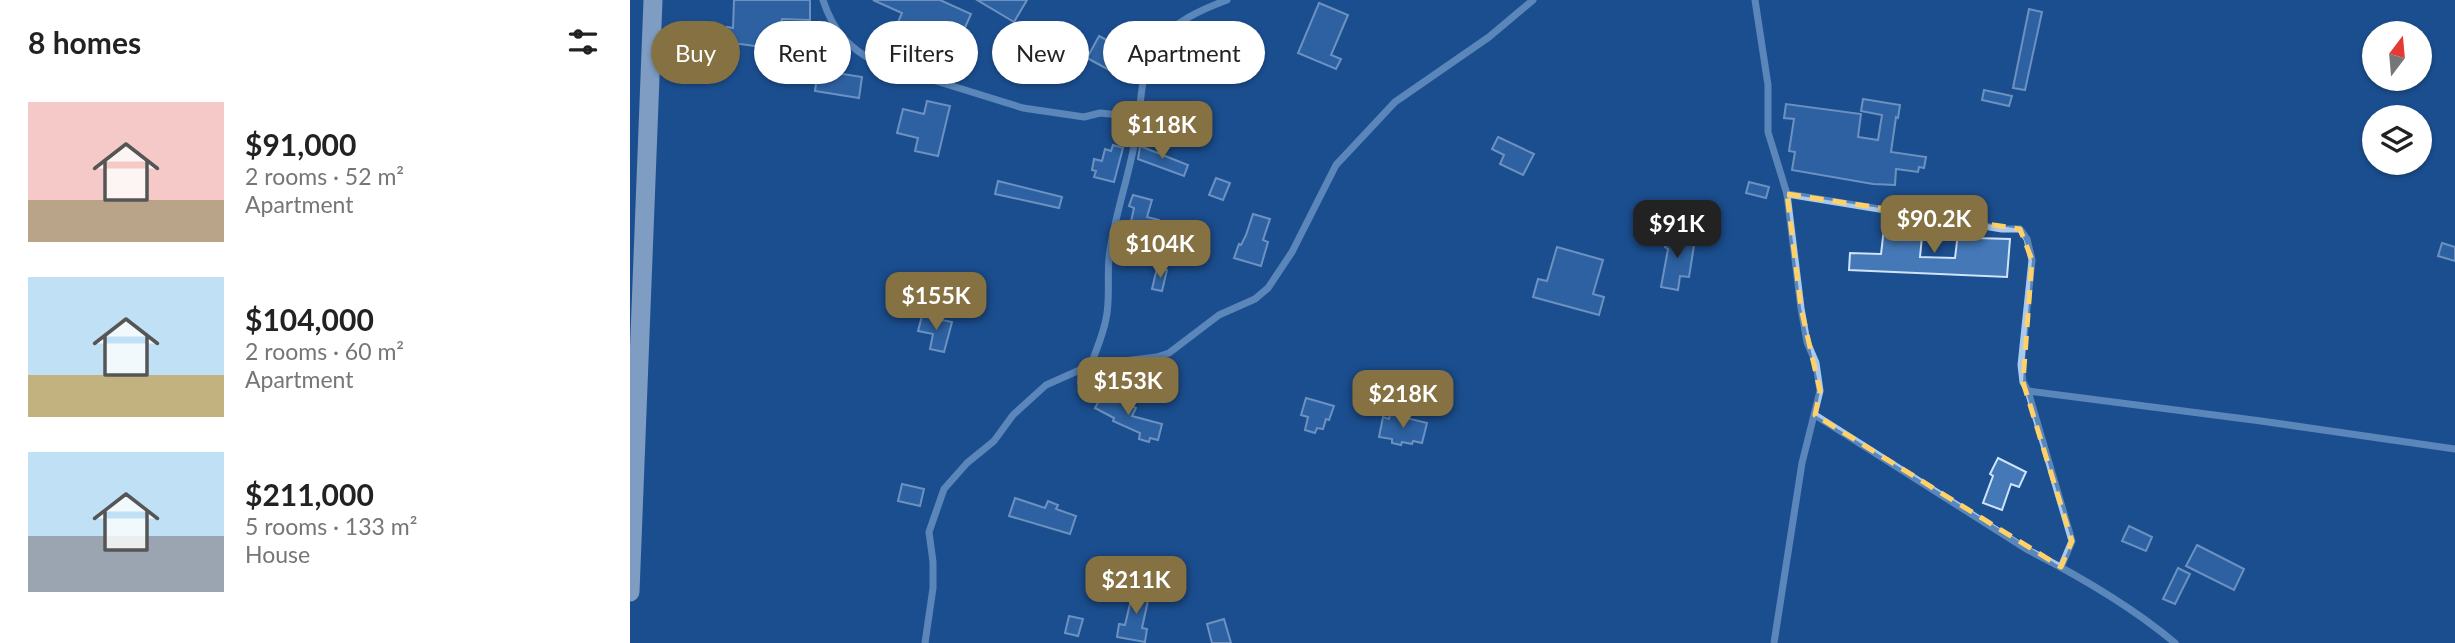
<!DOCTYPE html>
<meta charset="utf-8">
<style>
body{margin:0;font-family:Lato,sans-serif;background:#f6f6f6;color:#222;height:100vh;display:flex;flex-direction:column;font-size:26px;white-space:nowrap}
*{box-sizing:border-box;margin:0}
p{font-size:23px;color:#767676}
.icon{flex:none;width:38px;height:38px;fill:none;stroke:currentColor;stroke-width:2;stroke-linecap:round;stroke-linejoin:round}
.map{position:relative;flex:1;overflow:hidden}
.side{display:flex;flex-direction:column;background:#fff;width:630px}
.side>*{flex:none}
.guide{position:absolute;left:21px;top:21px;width:665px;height:63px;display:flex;gap:14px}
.needle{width:46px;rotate:16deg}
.controls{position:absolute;left:1732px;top:21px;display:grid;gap:14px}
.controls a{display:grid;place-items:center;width:70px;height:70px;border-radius:50%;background:#fff;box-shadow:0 2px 5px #0004;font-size:35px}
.price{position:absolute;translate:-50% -60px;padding:0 16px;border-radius:14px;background:#857141;color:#fff;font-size:23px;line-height:46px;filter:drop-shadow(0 2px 4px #0008)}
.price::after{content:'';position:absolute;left:50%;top:42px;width:21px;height:16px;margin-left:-10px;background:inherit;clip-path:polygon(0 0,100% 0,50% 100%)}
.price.current{background:#222;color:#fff}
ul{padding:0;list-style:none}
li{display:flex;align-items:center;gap:21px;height:175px;padding:0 28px}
li span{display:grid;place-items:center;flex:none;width:196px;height:140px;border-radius:0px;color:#555}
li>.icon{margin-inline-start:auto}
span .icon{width:84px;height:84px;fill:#fffc;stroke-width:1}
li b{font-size:30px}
h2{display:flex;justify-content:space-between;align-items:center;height:84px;padding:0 28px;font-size:30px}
.pill{padding:0 24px;border-radius:32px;background:#fff;box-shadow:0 2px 5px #0004;font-size:24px;line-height:63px}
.pill.current{background:#857141;color:#fff}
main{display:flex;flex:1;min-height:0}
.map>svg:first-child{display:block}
.building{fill:#4478b7;stroke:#cfe3fa;stroke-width:2}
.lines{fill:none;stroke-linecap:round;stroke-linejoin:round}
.minor{stroke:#a9c9ee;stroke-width:7}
.trunk{stroke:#f8faff;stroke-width:19}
.marked{fill:none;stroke:#ffd166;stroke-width:5;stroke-dasharray:14 9;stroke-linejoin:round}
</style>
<main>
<section class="side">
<h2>8 homes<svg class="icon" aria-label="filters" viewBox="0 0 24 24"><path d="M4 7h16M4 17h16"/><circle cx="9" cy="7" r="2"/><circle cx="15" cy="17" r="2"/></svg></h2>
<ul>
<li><span style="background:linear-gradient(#f6c9c9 70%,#b9a48a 0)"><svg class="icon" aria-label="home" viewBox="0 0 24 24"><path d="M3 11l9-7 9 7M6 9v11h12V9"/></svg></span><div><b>$91,000</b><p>2 rooms · 52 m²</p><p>Apartment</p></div></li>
<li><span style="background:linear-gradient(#bfe0f5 70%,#c2b280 0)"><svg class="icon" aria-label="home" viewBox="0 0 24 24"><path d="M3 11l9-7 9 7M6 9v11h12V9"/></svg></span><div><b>$104,000</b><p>2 rooms · 60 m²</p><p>Apartment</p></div></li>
<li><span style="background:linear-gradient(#bfe0f5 60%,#9aa5b1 0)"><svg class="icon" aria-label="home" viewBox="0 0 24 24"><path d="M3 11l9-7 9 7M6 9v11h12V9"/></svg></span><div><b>$211,000</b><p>5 rooms · 133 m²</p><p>House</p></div></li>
</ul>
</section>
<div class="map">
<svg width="1825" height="643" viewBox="0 0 1825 643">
<rect width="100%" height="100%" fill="#1b4f8f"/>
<g class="building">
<path d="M104,0H180V20L152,19L148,49L95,42L97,27L103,28Z"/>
<path d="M243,0H310L341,14L329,41L307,31L293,61L258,45L272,13Z"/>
<path d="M347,0H397L384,22Z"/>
<path d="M689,3L718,15L701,55L711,59L706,69L668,53Z"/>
<path d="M1399,9L1412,12L1395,90L1383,88Z"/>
<path d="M469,36L504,54L492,77L457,58Z"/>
<path d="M188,70L232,77L229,98L185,91Z"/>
<path d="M1354,90L1382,96L1379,106L1352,100Z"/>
<path d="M1233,99L1270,105L1268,118L1266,117L1261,152L1296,157L1294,168L1289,167L1288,172L1266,169L1265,185L1243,184L1162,170L1165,152L1159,151L1164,119L1154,118L1156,104L1231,114L1228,137L1248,140L1252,115L1231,111Z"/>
<path d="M297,101L320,106L308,156L285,151L288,138L267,133L273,109L294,114Z"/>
<path d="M539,104L554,112L545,128L530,121Z"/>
<path d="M868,137L904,154L893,175L870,164L874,155L862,149Z"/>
<path d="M483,145L493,148L484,182L464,177L466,171L462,170L464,159L472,161L475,149L481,151Z"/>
<path d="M510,146L558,165L554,176L508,159Z"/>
<path d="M586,178L600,183L593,200L579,195Z"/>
<path d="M368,181L432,197L429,208L365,194Z"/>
<path d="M1119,182L1139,187L1136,198L1116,193Z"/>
<path d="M503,195L522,200L517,217L529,220L525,237L515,234L516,230L500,226L504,208L499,206Z"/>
<path d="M623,214L640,219L633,240L638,242L631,266L604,258L609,244L611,245L616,235Z"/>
<path d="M1255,220L1293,226L1290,257L1325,258L1328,233L1347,235L1346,238L1380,239L1377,277L1219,270L1220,253L1251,254Z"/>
<path d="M1037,234L1065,239L1059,277L1050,276L1048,290L1031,287L1038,249L1035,247Z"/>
<path d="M1812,243L1825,247V261L1808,256Z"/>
<path d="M927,247L973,260L963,294L974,297L969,315L903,297L908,279L917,281Z"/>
<path d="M527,268L537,270L532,291L522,289Z"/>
<path d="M292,316L322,322L314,352L300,349L303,334L288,331Z"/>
<path d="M496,368L497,381L484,382L483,369Z"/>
<path d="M456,374L482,378L481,382L448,383L449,377Z"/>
<path d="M474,391L506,408L502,416L532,424L528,440L520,438L519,442L509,439L510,433L483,421L484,418L465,408Z"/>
<path d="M676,398L704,406L699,420L696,419L693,429L687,428L685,433L675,430L678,417L671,415Z"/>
<path d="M760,414L797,423L792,443L783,441L782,444L772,442L771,445L762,443V439L749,437L753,417L759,419Z"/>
<path d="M1368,458L1396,472L1389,487L1381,484L1372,510L1353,503L1363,476L1360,474Z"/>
<path d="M272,484L294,489L290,506L268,501Z"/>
<path d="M385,498L415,508L418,501L428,505L426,509L446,516L440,534L379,516Z"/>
<path d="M1499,526L1522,537L1516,551L1492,541Z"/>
<path d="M1567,545L1614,569L1604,590L1556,566Z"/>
<path d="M1548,568L1560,574L1545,604L1533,599Z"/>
<path d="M511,585L521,587L512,628L517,629L515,642L487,637L489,624L495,625L504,587L510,588Z"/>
<path d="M439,616L453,619L448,636L435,633Z"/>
<path d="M594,619L601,643H582L577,624Z"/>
</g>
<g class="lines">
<g class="minor">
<path d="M193,0C203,31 219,49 248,63L393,108L454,117L470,113L509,117"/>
<path d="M1125,0L1138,85V132L1157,194L1171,308L1177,342L1186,363L1190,391L1172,463L1144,643"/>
<path d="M1157,194L1372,229H1390L1397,239L1402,260L1391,365L1393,382L1398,391L1442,541L1431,567"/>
<path d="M461,365C466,350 473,335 476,319C481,297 476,273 480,250C486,211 500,173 506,135C512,105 509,72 526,46C540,23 573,9 597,0"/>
<path d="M1398,391L1631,421L1825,449"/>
<path d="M1185,415L1398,550C1449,576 1501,606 1545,643"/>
<path d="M295,643L303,588V562L299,532L314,489L337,463L364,441L383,415L416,385L461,365L527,357L539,353L589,315L625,299L638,288L662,252L706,165L765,102L859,37L903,0"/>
</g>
<path class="trunk" d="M0,592L23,0"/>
</g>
<path d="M0 0H1825V643H0ZM1157,194L1390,229L1402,260L1393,382L1442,541L1431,567L1185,415L1190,391L1171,308Z" fill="#1b4f8f" fill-opacity=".55" fill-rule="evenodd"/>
<path class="marked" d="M1157,194L1390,229L1402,260L1393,382L1442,541L1431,567L1185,415L1190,391L1171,308Z"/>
</svg>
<div class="controls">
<a><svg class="needle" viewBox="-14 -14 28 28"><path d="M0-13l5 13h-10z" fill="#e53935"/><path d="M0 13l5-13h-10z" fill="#767676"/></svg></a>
<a><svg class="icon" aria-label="layers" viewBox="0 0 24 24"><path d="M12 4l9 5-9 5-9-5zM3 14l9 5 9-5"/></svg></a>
</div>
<b class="price" style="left:532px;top:161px">$118K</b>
<b class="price" style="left:1304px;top:255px">$90.2K</b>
<b class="price current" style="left:1047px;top:260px">$91K</b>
<b class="price" style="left:530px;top:280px">$104K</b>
<b class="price" style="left:306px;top:332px">$155K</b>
<b class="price" style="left:498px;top:417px">$153K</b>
<b class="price" style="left:773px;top:430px">$218K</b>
<b class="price" style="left:506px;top:616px">$211K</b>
<div class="guide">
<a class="pill current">Buy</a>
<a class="pill">Rent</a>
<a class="pill">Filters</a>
<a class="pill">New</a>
<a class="pill">Apartment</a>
</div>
</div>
</main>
